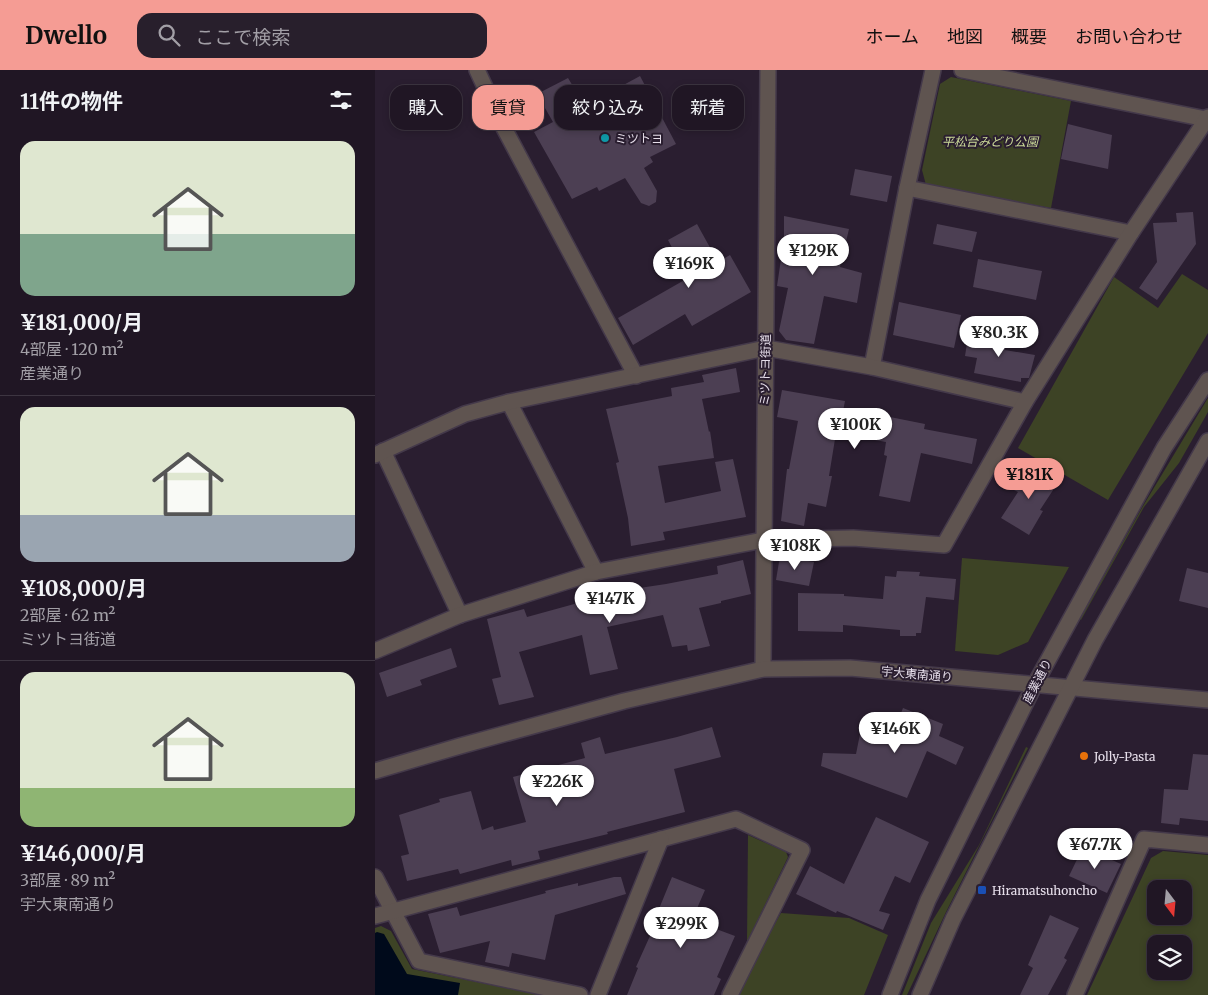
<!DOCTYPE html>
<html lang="ja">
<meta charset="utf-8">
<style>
body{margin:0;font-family:Merriweather,"Noto Sans JP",serif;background:#281f2c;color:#f1f3f6;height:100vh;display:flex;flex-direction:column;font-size:19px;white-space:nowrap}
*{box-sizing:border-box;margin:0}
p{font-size:16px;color:#a29fa6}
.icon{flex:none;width:28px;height:28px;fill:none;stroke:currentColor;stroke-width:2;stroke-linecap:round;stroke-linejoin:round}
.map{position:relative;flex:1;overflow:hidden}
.drawer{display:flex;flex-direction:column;background:#201624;width:375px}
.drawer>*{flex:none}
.hud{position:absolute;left:15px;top:15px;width:475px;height:45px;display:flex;gap:10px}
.needle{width:32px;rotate:164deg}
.buttons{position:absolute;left:772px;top:810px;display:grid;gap:10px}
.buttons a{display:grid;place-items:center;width:45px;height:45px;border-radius:10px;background:#201624;box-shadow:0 2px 8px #0003,0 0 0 1px #3d3541;font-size:25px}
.price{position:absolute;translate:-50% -42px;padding:0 11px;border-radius:18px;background:#fff;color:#222;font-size:16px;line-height:32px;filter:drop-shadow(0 1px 2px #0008)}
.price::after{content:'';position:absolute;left:50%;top:30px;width:15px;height:11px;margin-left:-8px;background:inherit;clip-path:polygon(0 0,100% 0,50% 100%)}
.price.selected{background:#f59c94;color:#111}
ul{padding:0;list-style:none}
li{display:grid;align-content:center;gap:10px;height:265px;padding:0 20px}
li+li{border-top:1px solid #3d3541}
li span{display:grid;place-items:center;height:155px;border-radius:15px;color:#555}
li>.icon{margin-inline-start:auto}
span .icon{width:90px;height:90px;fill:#fffc;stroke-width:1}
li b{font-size:21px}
h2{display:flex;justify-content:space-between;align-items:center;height:60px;padding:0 20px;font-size:21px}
.chip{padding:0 18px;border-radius:15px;background:#201624;box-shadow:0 2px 8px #0003,0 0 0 1px #3d3541;font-size:18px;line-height:45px}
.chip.selected{background:#f59c94;color:#111}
header{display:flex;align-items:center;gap:30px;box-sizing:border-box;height:70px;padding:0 25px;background:#f59c94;color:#111}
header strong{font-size:24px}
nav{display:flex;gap:28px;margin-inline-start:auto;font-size:18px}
.search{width:350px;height:45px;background:#281f2c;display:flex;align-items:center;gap:12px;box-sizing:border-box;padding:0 18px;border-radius:15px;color:#a29fa6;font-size:19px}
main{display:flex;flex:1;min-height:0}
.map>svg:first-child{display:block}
.green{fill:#3d4325;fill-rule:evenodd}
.water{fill:#000a1b}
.building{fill:#4c3f53}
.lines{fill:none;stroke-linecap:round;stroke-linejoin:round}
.minor-casing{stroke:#44394a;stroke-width:18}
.minor{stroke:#5f5450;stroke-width:15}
.culture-dot{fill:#0f9aa8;stroke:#2a1e30;stroke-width:2}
.food-dot{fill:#e8710a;stroke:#2a1e30;stroke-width:2}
.transit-dot{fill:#1a4fb4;stroke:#2a1e30;stroke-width:2}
.labels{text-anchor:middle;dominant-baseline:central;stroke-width:4;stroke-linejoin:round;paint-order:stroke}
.poi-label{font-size:12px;fill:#e6deea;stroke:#2a1e30;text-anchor:start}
.park-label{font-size:12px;font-style:italic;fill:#cbda98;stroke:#2a1e30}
.street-label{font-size:12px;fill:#e6deea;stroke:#2a1e30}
</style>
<header>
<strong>Dwello</strong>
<div class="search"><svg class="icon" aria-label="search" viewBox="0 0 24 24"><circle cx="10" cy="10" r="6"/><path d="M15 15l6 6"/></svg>ここで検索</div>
<nav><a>ホーム</a><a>地図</a><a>概要</a><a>お問い合わせ</a></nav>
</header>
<main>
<section class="drawer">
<h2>11件の物件<svg class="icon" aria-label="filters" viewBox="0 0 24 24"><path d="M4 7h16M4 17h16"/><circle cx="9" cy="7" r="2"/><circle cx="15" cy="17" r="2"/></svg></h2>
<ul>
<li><span style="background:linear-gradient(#dfe7d0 60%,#7fa58c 0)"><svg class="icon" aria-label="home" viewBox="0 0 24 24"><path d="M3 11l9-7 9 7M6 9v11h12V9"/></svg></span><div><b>¥181,000/月</b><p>4部屋 · 120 m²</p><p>産業通り</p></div></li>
<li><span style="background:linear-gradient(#dfe7d0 70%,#9aa5b1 0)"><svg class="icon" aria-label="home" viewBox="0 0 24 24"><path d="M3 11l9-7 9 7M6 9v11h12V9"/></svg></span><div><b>¥108,000/月</b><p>2部屋 · 62 m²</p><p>ミツトヨ街道</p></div></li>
<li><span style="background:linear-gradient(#dfe7d0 75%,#8fb573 0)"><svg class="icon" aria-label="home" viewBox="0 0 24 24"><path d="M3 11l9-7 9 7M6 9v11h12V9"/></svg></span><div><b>¥146,000/月</b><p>3部屋 · 89 m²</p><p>宇大東南通り</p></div></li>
</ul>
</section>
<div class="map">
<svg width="833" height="925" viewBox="0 0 833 925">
<rect width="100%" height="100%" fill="#2a1e30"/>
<g class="green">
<path d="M576,7L696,31L676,138L551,115L547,100L565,14Z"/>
<path d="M807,204L833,220V263L733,430L643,378L739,207L783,238Z"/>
<path d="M833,328V342L804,393L769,437L706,550L705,549L768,436Z"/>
<path d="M587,488L694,497L653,572L623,585L580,581Z"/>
<path d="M651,677L653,678L571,842L532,925H527L556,853L604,775Z"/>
<path d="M373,765L411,782L413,787L372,872Z"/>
<path d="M788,781L833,785V925H712L776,788ZM781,819H809V846H781ZM781,874H809V901H781Z"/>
<path d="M406,843L474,848L513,865L489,925H364L386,878Z"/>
<path d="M6,856L16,861L37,899L166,925H0V858Z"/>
</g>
<path class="water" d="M2,862L9,864L32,904L85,913L83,925H0V863Z"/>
<g class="building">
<path d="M265,6L301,74L275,87L278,92L269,98L282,121L281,132L274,136L266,133L250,108L224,121L222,117L197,129L159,62L178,52L162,24L193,8L210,36Z"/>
<path d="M693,54L737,65L733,99L686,89Z"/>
<path d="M480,99L517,106L512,132L475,125Z"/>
<path d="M818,142L821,174L782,230L764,218L782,192L778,153L802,152L801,143Z"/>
<path d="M409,146L474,159L465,197L487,203L482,233L449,226L439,274L411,270L404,261L413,218L402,216L409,169Z"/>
<path d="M322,154L343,192L355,185L376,222L317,256L310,244L258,275L243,248L313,208L293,170Z"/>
<path d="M562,154L602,162L597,182L558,174Z"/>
<path d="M603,189L667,201L661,230L598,217Z"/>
<path d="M524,232L586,245L579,278L518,265Z"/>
<path d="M620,262L633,264L630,280L660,285L654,308H646V312L599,303L602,288L590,286L593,267L605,268Z"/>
<path d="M361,298L365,322L327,329L334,362L335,361L339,388L283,396L290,433L346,421L340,392L358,389L371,447L288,462L290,470L256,476L253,448L241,393L244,392L231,339L297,326L296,318L329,312L327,305Z"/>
<path d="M407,320L470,331L468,341L515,351V347L550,354L549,359L602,369L597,394L546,383L535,432L504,426L512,386L509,385L511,372L461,363L454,406H457L451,437L433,433L429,456L406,451L412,399H414L423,351L402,347Z"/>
<path d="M651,398L667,407L671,403L684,411L665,440L668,441L654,465L626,448L643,422L637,419Z"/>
<path d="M405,486L439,492L434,516L401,510Z"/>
<path d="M368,490L376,524L346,531V533L324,538L335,576L313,581L312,575L297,577L288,545L232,557L243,599L215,605L207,565L144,582L159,627L124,635L117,609L126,607L112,549L149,539L152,547L232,525L231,523L291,514L343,504L342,496Z"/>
<path d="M812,498L833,503V538L804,531Z"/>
<path d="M522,501L545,502L544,506L581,509L579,530L551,527L546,563H541V566H525V560L468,555V562L423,561V523L469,524V526L508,529L510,506L521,507Z"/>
<path d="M76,578L82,597L45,610L47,615L12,627L4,603Z"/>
<path d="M528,638L568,654L564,666L589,677L581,695L552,681L532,728L446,696L448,683L481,684L486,659L519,661Z"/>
<path d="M337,657L346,687L299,699L310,742L232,762L233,764L163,781L165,789L137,796L136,790L85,804L83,799L32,811L26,786L34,784L24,745L65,732L64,729L96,721L107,760L118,756L119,760L151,752L138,707L210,688L206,673L225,667L230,684L302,667Z"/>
<path d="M818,684L833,685V751L805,748L804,755L786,753L789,719L813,720Z"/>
<path d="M501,747L554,772L535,813L520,806L504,841L515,844L508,860L462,841L461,843L421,824L435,796L469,814Z"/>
<path d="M708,777L746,794L732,823L694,806Z"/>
<path d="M239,807H246L251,824L180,845L170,890L137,883L134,897L110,892L115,871L65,883L53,844L82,837L85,846L171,823L170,821L203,813V816Z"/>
<path d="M297,807L330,820L317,850L360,866L342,907L346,909L339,925H252L263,898L261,897L279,857L277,856Z"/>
<path d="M675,845L704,858L689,888L692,890L673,925H645L658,898L653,895Z"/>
</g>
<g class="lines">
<g class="minor-casing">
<g id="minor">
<path d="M102,0L129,58L261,306"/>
<path d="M587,0L831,49"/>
<path d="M532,118L756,163"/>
<path d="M497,297L532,118L558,0"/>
<path d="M134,332L221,502"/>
<path d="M8,381L85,545"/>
<path d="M0,385L90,344L134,332L391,278L497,297L650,332"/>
<path d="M0,581L85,545L221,502L388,470L478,468L569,475L650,332L756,163L833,47"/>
<path d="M388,599L393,0"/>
<path d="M0,701L85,676L249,631L388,599L475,598L833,630"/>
<path d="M0,807L44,891L205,925"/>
<path d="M0,846L361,749L427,780L355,925"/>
<path d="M223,925L286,769"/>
<path d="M515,925L553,830L660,614L789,378L833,310"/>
<path d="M545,925L578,849L720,570L833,371"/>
<path d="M700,925L769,769L833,775"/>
</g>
</g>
<use href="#minor" class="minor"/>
</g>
<circle class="culture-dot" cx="230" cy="68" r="5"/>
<circle class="food-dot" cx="709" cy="686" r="5"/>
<rect class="transit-dot" x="602" y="815" width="10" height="10" rx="2.5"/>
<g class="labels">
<g class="poi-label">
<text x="240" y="68">ミツトヨ</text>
<text x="719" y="686">Jolly-Pasta</text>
<text x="617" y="820">Hiramatsuhoncho</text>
</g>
<g class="park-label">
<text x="615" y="71">平松台みどり公園</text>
</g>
<g class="street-label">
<text transform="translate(390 300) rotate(-89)">ミツトヨ街道</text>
<text transform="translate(542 604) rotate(5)">宇大東南通り</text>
<text transform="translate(662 611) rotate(-63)">産業通り</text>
</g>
</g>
</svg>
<div class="buttons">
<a><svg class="needle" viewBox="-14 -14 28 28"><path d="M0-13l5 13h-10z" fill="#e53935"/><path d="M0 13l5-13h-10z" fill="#a29fa6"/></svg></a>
<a><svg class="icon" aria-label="layers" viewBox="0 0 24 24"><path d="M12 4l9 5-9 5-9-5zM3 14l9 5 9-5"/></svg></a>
</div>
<b class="price" style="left:438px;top:206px">¥129K</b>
<b class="price" style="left:314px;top:219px">¥169K</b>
<b class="price" style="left:624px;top:288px">¥80.3K</b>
<b class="price" style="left:480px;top:380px">¥100K</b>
<b class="price selected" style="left:654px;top:430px">¥181K</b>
<b class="price" style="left:420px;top:501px">¥108K</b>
<b class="price" style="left:235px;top:554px">¥147K</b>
<b class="price" style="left:520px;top:684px">¥146K</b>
<b class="price" style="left:182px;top:737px">¥226K</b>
<b class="price" style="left:720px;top:800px">¥67.7K</b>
<b class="price" style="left:306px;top:879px">¥299K</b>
<div class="hud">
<a class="chip">購入</a>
<a class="chip selected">賃貸</a>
<a class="chip">絞り込み</a>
<a class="chip">新着</a>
</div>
</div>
</main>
